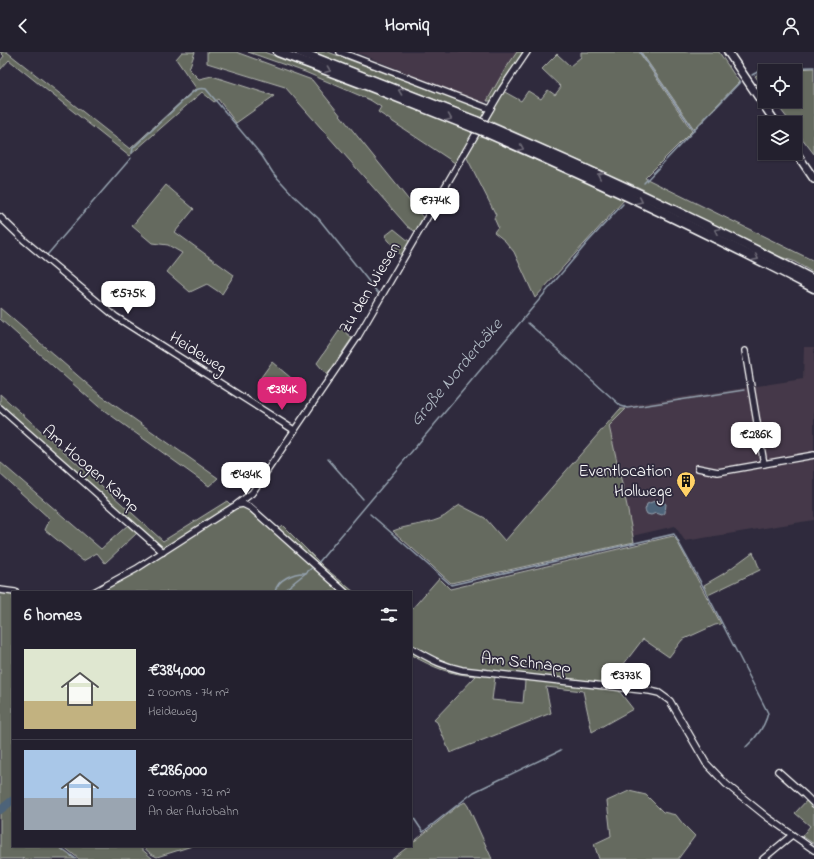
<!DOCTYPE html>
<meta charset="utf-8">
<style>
body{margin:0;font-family:"Indie Flower",sans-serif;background:#2f2d3a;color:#f1f3f6;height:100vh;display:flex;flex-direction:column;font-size:15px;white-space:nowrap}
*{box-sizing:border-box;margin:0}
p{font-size:13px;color:#a3a3aa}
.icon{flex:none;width:22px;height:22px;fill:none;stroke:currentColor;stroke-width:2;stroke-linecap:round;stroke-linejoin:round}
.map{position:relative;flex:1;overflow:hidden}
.sheet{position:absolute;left:12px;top:539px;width:400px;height:256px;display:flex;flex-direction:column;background:#23202e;border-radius:0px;box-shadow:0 1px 3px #0004,0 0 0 1px #403e4a}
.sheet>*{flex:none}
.tools{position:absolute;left:758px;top:12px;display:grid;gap:8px}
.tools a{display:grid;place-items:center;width:44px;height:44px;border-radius:0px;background:#23202e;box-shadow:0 1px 3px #0004,0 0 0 1px #403e4a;font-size:20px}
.price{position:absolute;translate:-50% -34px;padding:0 9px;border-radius:8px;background:#fff;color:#222;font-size:13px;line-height:26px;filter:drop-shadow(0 1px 2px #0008)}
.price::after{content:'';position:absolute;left:50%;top:24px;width:12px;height:9px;margin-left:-6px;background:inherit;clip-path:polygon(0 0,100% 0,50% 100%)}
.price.on{background:#db2777;color:#fff}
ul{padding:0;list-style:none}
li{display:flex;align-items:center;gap:12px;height:100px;padding:0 12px}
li+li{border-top:1px solid #403e4a}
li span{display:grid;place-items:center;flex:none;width:112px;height:80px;border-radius:0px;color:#555}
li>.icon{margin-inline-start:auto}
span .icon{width:48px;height:48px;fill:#fffc;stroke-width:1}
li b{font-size:17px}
h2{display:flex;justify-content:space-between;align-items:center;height:48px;padding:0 12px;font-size:17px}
header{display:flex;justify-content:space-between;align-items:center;height:52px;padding:0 12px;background:#23202e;font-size:18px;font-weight:700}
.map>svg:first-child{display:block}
.built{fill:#443948}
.green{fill:#656b5f;stroke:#b2b5af;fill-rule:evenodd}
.water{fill:#4e6479;stroke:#95a2af}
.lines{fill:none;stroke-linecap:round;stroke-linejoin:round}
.stream{stroke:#95a2af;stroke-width:1.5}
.river{stroke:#4e6479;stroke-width:8}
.minor-casing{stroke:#fff;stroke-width:8}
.major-casing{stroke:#fff;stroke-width:10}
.highway-casing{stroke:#fff;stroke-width:11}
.minor{stroke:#2f2a3d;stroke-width:5.5}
.major{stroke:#2f2a3d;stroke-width:7}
.highway{stroke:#2f2a3d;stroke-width:8}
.highway-bridge-casing{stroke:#fff;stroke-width:11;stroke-linecap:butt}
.highway-bridge{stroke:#2f2a3d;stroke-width:8}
.oneway{stroke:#6d6a77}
.labels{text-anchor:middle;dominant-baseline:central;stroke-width:3.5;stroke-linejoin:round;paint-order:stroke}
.street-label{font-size:17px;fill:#fff;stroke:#2f2a3d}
.poi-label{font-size:17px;fill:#fff;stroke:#2f2a3d;text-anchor:end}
.water-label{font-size:18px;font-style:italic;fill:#afb9c3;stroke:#2f2a3d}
</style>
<header><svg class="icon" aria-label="back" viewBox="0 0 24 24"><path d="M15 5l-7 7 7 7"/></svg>Homiq<svg class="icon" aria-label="person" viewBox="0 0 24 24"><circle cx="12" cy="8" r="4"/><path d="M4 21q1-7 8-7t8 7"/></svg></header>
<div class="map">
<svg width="814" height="807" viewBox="0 0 814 807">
<rect width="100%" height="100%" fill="#2f2a3d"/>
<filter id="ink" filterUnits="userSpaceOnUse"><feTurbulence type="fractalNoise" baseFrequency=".025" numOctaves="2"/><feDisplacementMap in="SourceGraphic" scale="8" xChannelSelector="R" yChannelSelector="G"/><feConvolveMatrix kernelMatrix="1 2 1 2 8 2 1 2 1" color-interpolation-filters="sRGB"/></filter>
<g filter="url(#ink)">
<g class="built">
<path d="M356,0H517L504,19L487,49L482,52Z"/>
<path d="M804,295H814V468L685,489L675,474L632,484L627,454L609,374L631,353L803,327Z"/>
</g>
<g class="green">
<path d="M0,0H7L130,97L196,36L176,7L182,0H195L189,17L199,27L212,24L274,44L236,71L218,47L214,50L202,40L129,104L9,8L0,18V9L4,4Z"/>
<path d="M207,0H236L312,28L424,167L416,180L408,175L285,35L207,11Z"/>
<path d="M248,0H264L386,45L474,81L625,147L535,246L514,200L505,189L494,180L498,175L494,166L496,163L466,104L462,101L455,111L378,60L381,55L370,48L305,20Z"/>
<path d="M313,0H328L485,58L482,66Z"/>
<path d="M517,0H525L492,49H487L504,19Z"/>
<path d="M581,0H639L692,79L645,126L814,209V221L793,209L777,204L638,135L488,68L503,39L521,49L528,39L541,47L548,38L555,43L561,35L542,17L557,2L570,14L581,5Z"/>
<path d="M641,0H719L739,30L694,77Z"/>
<path d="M814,16V102L795,77V71H791L774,49H795V19H765V37L755,24L764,19Z"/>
<path d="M166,133L194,157L175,180L234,223L222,242L207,232L190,240L167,220L182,201L168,193L152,191L132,174Z"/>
<path d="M394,177L410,190L402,205L385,184Z"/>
<path d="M0,256L100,343L218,426L209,434L98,354L0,267Z"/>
<path d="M341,276L352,286L327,323L317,311Z"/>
<path d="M272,310L297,331L284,348L259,328Z"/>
<path d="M0,342L163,489L227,449L230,452L232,451L236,456L243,455L248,458L274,480L282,473L325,516L354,540H96L163,498L0,353Z"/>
<path d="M620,357H626L609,374L627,454L634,490L451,531L393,479C407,473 424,473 439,467C447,464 452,457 460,453L485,466L505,489Z"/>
<path d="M0,410L101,497L129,472L137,481L105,511L97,501L83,509L45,478L50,467L0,422Z"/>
<path d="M673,484L676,487L721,572L715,573L682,588L669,605L643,587L610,630H619V639L633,657L592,680L583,639L546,635L551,661L450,701L437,670L434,668L476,624C448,622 435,616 411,603V558L439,526L450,537ZM495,625L525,629L523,651L492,648Z"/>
<path d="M753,500L760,518L708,543L704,533L723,522Z"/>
<path d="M0,539L13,541V746L0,757Z"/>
<path d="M629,739L646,743L663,760L676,763L683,772L695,784L678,807H599L594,792L611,784L607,749Z"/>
<path d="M808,747L814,755V792L802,784L810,774L795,761Z"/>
<path d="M465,750L468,754L492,807H392L409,794H411V792L459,753Z"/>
<path d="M11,751L13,752V794H57L75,807H24L22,806L23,807H0V759Z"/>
<path d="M63,794H138L153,807H79Z"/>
<path d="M142,794H192L157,805L151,802Z"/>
</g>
<path class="water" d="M657,448L662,449L666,452L665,461L662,463L656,461L651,463L647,462L645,458L647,452Z"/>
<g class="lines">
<g class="stream">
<path d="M640,0L694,79"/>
<path d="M752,23L765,16L814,15"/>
<path d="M132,101L133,96L187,45C193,40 197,35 206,37L262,104L273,121L294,144L319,167L378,241"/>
<path d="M644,131L740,30"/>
<path d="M47,203L131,106"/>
<path d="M528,271L621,354L628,356L744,338"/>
<path d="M328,407L363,447"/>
<path d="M370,462L451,533L674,482L704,536L768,661C765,674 756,686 746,695"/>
<path d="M318,511L587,191L623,152"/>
<path d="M275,540C277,527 295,520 306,521"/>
<path d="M282,540L313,515"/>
<path d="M12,749L13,750"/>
<path d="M411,762L423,780L474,740L561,698"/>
<path d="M59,794L76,807"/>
</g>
<path class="river" d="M0,758L13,748"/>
<g class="minor-casing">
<g id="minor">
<path d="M340,0L490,57"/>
<path d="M0,165L25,189L116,265L294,378"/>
<path d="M745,299L764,412"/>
<path d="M0,356L163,500"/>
<path d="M698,416L718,420L814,403"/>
<path d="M237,453L243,452L251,456L345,540"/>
<path d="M0,538L15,540"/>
<path d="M94,540L136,517L236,453L252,441L357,286L502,37L527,0"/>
<path d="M411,596C431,607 440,613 462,618L650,639L659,641L670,649L706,711L726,732L767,765L814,798"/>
<path d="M778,719L805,743L814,752"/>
<path d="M763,807L792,783"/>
</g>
</g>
<g class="major-casing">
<g id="major">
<path d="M728,0L776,71"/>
<path d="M795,99L814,127"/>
</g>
</g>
<g class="highway-casing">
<g id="highway">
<path d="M278,0L371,35L472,75"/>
<path d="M300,0L476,69"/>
<path d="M490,75C599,122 708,172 814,228"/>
<path d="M485,80C597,129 706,180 814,236"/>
</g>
</g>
<use href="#minor" class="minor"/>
<use href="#major" class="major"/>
<use href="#highway" class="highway"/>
<g class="highway-bridge-casing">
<g id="highway-bridge">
<path d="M476,69L490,75"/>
<path d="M472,75L485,80"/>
</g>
</g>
<use href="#highway-bridge" class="highway-bridge"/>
</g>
<defs><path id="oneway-chevron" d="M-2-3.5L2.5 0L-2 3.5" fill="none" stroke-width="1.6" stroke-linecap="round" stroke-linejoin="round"/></defs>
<g class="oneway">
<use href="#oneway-chevron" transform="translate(328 18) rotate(21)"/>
<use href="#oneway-chevron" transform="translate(401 39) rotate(-159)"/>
<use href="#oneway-chevron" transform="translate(449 66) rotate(22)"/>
<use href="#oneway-chevron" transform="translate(521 96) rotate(23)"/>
<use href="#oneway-chevron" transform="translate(600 123) rotate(-155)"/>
<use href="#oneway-chevron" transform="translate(640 149) rotate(25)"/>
<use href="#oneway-chevron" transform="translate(717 179) rotate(-154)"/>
<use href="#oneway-chevron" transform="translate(756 206) rotate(26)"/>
</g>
</g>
<defs>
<g id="building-pin" transform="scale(1)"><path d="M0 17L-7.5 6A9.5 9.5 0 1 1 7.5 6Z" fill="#ffd166" stroke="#2f2a3d"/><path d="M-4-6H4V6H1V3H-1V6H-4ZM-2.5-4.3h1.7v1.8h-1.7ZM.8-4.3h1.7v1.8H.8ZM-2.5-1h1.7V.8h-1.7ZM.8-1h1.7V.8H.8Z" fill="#111"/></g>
</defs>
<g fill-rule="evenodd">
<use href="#building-pin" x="686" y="429"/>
</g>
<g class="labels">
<g class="street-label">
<text transform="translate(370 236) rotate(-59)">Zu den Wiesen</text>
<text transform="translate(198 301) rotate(32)">Heideweg</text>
<text transform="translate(91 417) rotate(41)">Am Hoogen Kamp</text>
<text transform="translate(526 611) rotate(6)">Am Schnapp</text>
</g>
<g class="poi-label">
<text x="672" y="419">Eventlocation<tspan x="672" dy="20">Hollwege</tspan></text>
</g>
<g class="water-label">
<text transform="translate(457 321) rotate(-50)">Große Norderbäke</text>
</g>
</g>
</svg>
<div class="tools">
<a><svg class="icon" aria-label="locate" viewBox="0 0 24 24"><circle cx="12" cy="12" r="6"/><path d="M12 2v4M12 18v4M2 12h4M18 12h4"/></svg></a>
<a><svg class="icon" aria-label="layers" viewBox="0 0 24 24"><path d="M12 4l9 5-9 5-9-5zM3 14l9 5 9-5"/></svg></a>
</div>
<b class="price" style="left:435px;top:170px">€774K</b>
<b class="price" style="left:128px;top:263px">€575K</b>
<b class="price on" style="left:282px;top:359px">€384K</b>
<b class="price" style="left:756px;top:404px">€286K</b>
<b class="price" style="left:246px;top:444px">€434K</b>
<b class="price" style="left:626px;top:645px">€373K</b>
<section class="sheet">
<h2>6 homes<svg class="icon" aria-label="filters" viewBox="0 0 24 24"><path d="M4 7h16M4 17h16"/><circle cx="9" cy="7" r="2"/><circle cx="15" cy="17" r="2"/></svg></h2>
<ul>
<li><span style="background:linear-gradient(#dfe7d0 65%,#c2b280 0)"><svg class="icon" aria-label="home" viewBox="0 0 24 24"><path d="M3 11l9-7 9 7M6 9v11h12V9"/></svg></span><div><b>€384,000</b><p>2 rooms · 74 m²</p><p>Heideweg</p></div></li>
<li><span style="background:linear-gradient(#a9c7e8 60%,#9aa5b1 0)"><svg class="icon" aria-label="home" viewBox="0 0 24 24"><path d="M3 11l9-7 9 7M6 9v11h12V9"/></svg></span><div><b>€286,000</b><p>2 rooms · 72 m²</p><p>An der Autobahn</p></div></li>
</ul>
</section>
</div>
